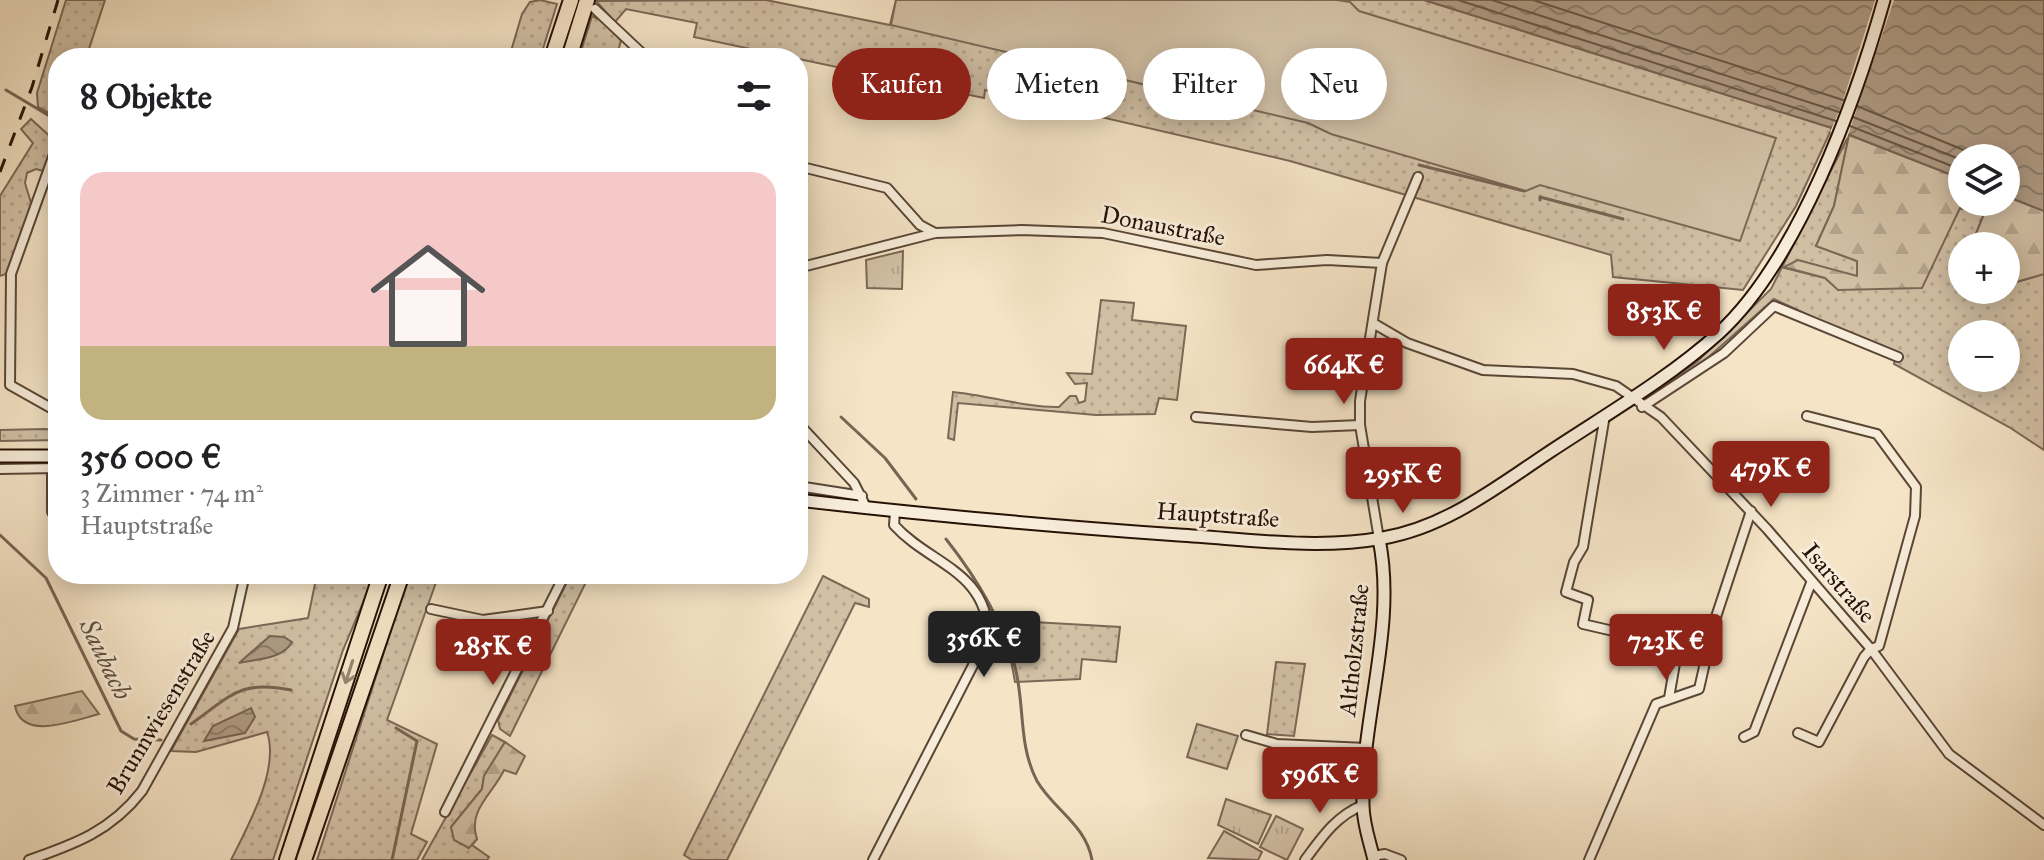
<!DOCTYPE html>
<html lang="de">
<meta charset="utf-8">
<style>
body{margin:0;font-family:"IM FELL Great Primer",serif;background:#f2f2f2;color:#202124;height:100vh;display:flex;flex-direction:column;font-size:30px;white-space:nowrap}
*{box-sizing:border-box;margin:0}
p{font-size:26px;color:#757577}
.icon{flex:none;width:44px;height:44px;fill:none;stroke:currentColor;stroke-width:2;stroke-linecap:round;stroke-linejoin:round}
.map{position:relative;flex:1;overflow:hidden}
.panel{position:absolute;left:48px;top:48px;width:760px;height:536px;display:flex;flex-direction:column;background:#fff;border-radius:32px;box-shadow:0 4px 20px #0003}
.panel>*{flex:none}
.hud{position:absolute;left:832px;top:48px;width:760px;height:72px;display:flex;gap:16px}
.tools{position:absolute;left:1948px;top:144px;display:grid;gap:16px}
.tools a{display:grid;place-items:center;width:72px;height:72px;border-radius:50%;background:#fff;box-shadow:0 4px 20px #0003;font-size:40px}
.price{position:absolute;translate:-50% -68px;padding:0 18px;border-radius:8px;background:#8f2418;color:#fff;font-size:26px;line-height:52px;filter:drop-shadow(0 2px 4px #0008)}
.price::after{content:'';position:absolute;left:50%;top:48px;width:24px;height:18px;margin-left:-12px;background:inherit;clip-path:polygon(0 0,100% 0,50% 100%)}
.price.selected{background:#222;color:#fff}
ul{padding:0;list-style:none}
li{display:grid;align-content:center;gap:16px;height:424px;padding:0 32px}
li+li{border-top:2px solid #e0e0e0}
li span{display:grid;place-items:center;height:248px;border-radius:24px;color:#555}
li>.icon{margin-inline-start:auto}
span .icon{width:144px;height:144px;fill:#fffc;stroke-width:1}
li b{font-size:34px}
h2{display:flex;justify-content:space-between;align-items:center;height:96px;padding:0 32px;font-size:34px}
.pill{padding:0 28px;border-radius:36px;background:#fff;box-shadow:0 4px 20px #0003;font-size:28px;line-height:72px}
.pill.selected{background:#8f2418;color:#fff}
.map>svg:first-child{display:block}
.grass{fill:url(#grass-dots);stroke:#7c6856;stroke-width:2;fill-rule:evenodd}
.forest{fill:url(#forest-firs);stroke:#7c6856;stroke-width:2}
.park{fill:url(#park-tufts);stroke:#7c6856;stroke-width:2}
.garden{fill:#d2c0a5;stroke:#7c6856;stroke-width:2}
.water{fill:url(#water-waves);stroke:#786452;stroke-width:2}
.pier{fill:#f5e4c6}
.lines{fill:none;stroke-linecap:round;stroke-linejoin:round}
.shore{stroke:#6a5646;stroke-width:2}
.stream{stroke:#786452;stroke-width:3}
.street-casing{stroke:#5a4636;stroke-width:12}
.secondary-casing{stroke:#261106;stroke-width:15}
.highway-casing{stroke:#261106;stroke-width:18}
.street{stroke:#f8edda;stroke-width:8}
.secondary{stroke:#f8edda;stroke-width:11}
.highway{stroke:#f5e4c6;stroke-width:14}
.rail{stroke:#261106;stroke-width:3;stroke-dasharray:14 14;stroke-linecap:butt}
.oneway{stroke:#988570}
.labels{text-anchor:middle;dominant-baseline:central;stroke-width:6;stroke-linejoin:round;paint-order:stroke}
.street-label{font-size:24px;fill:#261106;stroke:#f8edda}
.water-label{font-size:26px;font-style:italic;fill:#64503f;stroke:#f8edda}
</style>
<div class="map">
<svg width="2044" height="860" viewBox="0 0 2044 860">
<defs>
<pattern id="grass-dots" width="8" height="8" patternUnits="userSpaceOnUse" patternTransform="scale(2)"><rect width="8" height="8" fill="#d2c0a5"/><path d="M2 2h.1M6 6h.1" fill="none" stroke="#b4a48d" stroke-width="1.8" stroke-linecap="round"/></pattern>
<pattern id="forest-firs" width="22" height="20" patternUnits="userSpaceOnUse" patternTransform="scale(2)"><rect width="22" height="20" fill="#d2c0a5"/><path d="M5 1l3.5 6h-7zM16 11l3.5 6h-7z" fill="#b4a48d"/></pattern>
<pattern id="park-tufts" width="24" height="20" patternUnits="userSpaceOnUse" patternTransform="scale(2)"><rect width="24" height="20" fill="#d2c0a5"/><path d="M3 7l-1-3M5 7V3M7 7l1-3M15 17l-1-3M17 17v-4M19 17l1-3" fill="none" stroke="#b4a48d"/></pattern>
<pattern id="water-waves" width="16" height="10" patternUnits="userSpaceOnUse" patternTransform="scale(2)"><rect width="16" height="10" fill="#af9c85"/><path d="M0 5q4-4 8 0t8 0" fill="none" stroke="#8e7e6b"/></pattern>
</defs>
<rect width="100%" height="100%" fill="#f5e4c6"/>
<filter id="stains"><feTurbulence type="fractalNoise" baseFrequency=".0025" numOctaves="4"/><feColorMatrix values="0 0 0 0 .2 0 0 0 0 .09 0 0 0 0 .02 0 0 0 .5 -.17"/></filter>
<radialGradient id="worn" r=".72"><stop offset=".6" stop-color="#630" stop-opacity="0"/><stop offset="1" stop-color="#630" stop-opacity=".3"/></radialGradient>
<g class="grass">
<path d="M66,0H105L86,58H58V118L38,107L37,93Z"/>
<path d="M540,0L557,4L540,58H509L522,14L530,2Z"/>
<path d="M766,0L890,25L896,0H1424L1832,128L1796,206L1743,290L1613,277L1611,255L1290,161L985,90L984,98L694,37L697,23L626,9L615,22L596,1Z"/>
<path d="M592,16L607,23L621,41L616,58H579Z"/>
<path d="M31,119L54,140L43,171L36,169L27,173L25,183L32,206L6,274L0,276V196L33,143L21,129Z"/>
<path d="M1849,135L1834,206L1816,246L1857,261V277L1798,260L1785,268L1825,278L1839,290L1959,208L1984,214L1971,246H1962V267L1954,286L1962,287V290H2006V285L2044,274V450L2009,427L1894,364L1895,355L1774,299L1693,371L1651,395L1698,361L1771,289ZM1962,334H2006V378H1962Z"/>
<path d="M1101,300L1134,303L1132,320L1186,326L1177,400L1159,398L1155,414L1096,415L958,403L954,440L948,438L953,392C986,395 1028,408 1059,407L1070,396H1076L1079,403L1085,401L1087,383L1075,384L1067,373L1092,374Z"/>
<path d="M44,429L58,430V440L0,441V430Z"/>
<path d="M317,574H375L343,650L273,860H231C248,826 280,769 267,732L196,752L171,751L239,629L308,618Z"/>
<path d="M409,574H439L387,720L437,744L411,834L427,842L417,860H317Z"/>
<path d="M571,574H590L510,736L500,729L498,720Z"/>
<path d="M823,576L869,599V607L855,603L727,860H692L684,855Z"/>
<path d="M997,620L1120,627L1116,662L1082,659L1080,679L1015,682L1010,655L993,629Z"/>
<path d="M1276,662L1305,664L1294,736L1267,734Z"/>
<path d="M1197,724L1238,736L1227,769L1187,757Z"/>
<path d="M492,735L505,742L484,776L482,789L451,827L468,848L477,839L472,845L489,857L487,860H422Z"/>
</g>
<g class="forest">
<path d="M1849,135L1962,179V202H2006V196L2044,211V274L2006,285V246H1971L1984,214L1960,208L1922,288L1838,290L1825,278L1784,267L1798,260L1857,276V261L1816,246L1834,206Z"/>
<path d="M82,691L99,714C75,720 22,742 15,706Z"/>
<path d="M505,742L525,756L516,774L504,770C493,794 467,810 477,839L469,848L454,840L451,827L482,789L484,776Z"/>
</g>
<g class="park">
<path d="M903,251L902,289L867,288L866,260Z"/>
<path d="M1226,799L1271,815L1258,844L1218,825Z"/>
<path d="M1276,816L1303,829L1287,860L1260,847Z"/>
</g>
<g class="garden">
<path d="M896,0H1337L1350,2L1359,11L1776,138L1740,241L1540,185L1526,191L1331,134L1308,123L891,25Z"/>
<path d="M1224,831L1262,852L1258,860L1208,858Z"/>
</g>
<g class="water">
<path d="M1424,0H2044V211L2006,196V158H1962V179L1832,128Z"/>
<path d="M270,636L284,637L292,642C283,659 257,659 239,663Z"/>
<path d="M251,708L255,717L245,733L204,741L213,726Z"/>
</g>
<path class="pier" d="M1875,0H1894L1847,138L1830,132L1841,107Z"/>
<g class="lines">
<g class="shore">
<path d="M1458,0L1836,121"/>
<path d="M1492,0L1839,112"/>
<path d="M1533,0L1843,100"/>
<path d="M1857,106L1983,158"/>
<path d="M1853,117L1962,160"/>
<path d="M1850,126L1962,170"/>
</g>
<g class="stream">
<path d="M6,90L58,121"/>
<path d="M1419,165L1524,191"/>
<path d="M1540,200V197L1623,219"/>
<path d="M841,417L885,458L916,499"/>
<path d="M0,535L46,578L121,731L134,739L161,740"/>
<path d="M946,539C976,577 1002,620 1015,667C1025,705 1018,745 1037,781C1054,810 1086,825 1092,860"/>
<path d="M191,724C232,695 239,680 291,690"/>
<path d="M392,860L417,741L396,728"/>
</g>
<g class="street-casing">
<g id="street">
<path d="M595,9L647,58"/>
<path d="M58,143L11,274L10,385L58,412"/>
<path d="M798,166L887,188L920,225L935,233"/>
<path d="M798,268L935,233L1022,230L1103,233L1256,265L1327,260L1382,263"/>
<path d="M1373,323L1407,343L1483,370L1573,374L1616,386L1661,417L1767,529L1871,649L1949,754L2044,825"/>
<path d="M1642,407L1724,353L1774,306L1898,357"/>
<path d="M1605,415L1583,547L1574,562L1566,592L1588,600L1583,624L1678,646L1669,698"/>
<path d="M1196,417L1312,427L1360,425"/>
<path d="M798,423L854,483L867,509"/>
<path d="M52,468V512"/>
<path d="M0,469L58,468"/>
<path d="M798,486L862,496"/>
<path d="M1379,539L1360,425V401L1382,263L1418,177"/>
<path d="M431,609L483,620L548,611"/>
<path d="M1798,733L1819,742L1864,657L1871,649L1879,646L1915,516L1916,487L1877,434L1807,416"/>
<path d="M1246,735L1277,744L1366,748"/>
<path d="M1744,737L1754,732L1811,583"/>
<path d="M445,812L565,574"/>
<path d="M1373,856L1385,854L1401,860"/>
<path d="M29,860C75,844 111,831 142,791L233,628L245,574"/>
<path d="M873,860L988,636C988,571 929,564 894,525L895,512"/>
<path d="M1305,860C1322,837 1336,816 1363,805"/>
<path d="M1589,860L1656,704L1699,689L1714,623L1751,511"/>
</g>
</g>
<g class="secondary-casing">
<g id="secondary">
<path d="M0,456H58"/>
<path d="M798,500C925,515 1051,526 1179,535C1246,539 1316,550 1383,538C1447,527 1498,486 1551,451C1607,414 1669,378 1719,333C1798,260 1855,103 1884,0"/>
<path d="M1374,860C1370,842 1363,824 1363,805C1361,716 1397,627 1379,539"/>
</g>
</g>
<g class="highway-casing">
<g id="highway">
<path d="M552,58L571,0"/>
<path d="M569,58L587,0"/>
<path d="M287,860L381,574"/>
<path d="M304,860L402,574"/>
</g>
</g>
<use href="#street" class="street"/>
<use href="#secondary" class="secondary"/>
<use href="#highway" class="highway"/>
<path class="rail" d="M0,172L32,87L58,0"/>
</g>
<defs><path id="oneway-shaft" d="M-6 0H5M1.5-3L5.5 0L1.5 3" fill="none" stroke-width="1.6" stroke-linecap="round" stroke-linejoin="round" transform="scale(2)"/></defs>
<use class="oneway" href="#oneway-shaft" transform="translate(349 672) rotate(108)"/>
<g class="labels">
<g class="street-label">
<text transform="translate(1163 226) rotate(11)">Donaustraße</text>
<text transform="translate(1218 515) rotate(4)">Hauptstraße</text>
<text transform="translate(1839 583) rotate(49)">Isarstraße</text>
<text transform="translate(1354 650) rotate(-84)">Altholzstraße</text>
<text transform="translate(161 712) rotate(-59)">Brunnwiesenstraße</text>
</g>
<g class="water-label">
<text transform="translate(106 659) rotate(64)">Saubach</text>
</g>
</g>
<rect width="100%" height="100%" filter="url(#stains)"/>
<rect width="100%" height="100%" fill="url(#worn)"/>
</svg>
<div class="tools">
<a><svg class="icon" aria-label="layers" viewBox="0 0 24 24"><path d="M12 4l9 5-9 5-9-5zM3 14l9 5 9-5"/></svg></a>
<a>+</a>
<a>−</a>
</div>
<b class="price" style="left:1664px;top:352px">853K €</b>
<b class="price" style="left:1344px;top:406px">664K €</b>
<b class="price" style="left:1771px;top:509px">479K €</b>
<b class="price" style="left:1403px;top:515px">295K €</b>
<b class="price selected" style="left:984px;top:679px">356K €</b>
<b class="price" style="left:1666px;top:682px">723K €</b>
<b class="price" style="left:493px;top:687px">285K €</b>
<b class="price" style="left:1320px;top:815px">596K €</b>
<div class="hud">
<a class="pill selected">Kaufen</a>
<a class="pill">Mieten</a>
<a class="pill">Filter</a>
<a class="pill">Neu</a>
</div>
<section class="panel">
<h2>8 Objekte<svg class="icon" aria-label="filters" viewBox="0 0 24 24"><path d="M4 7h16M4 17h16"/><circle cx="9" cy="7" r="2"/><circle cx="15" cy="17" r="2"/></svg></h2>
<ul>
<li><span style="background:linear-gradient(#f6c9c9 70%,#c2b280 0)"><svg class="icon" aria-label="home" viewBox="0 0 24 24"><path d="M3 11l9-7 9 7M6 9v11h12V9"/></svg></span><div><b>356 000 €</b><p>3 Zimmer · 74 m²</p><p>Hauptstraße</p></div></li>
</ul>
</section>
</div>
